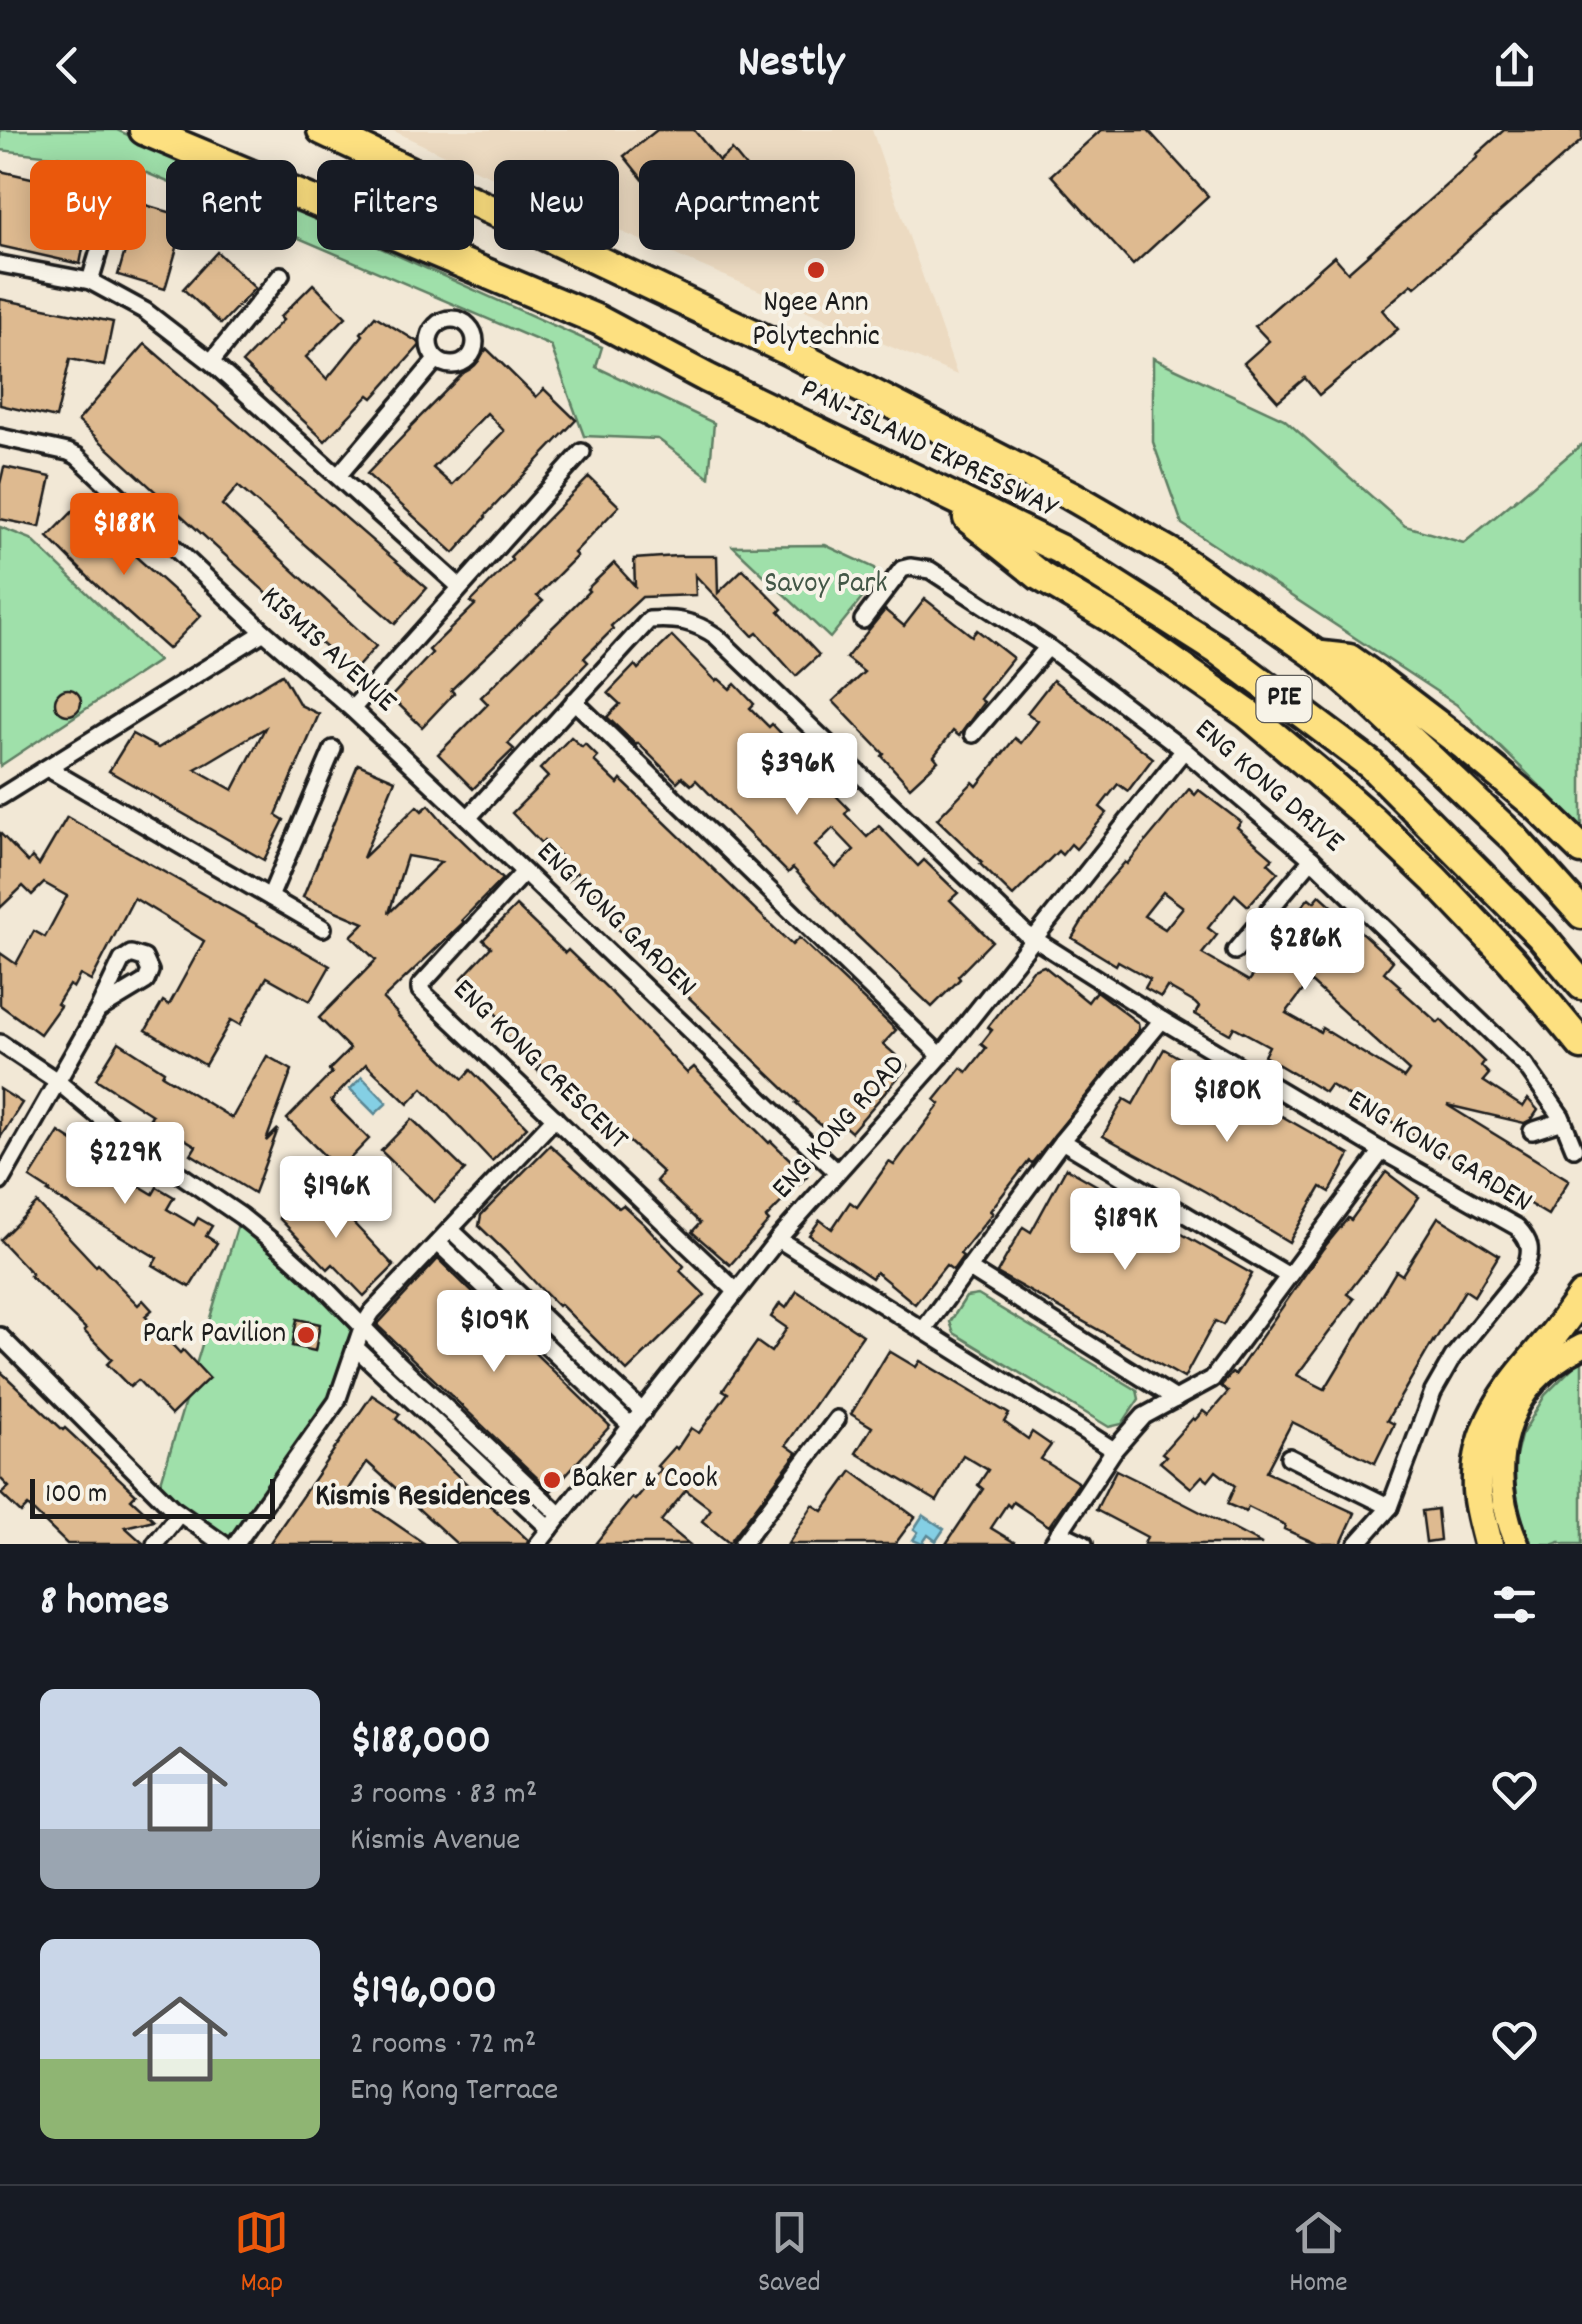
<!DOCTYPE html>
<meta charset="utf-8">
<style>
body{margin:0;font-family:Dekko,sans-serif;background:#20242c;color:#f1f3f6;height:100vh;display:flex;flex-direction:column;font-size:38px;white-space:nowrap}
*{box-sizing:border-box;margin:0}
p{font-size:32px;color:#9ea1a6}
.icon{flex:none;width:55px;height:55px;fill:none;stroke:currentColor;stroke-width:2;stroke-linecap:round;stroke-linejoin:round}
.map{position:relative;height:1414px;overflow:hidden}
.panel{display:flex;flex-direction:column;background:#171b24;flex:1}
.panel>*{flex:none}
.guide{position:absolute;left:30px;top:30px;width:1000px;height:90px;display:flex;gap:20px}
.scale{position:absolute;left:30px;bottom:25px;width:245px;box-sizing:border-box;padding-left:10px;border:5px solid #1c1c1c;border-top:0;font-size:28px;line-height:35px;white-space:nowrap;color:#1c1c1c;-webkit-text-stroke:8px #f7f3e8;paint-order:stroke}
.price{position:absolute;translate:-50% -85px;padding:0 22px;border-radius:10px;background:#fff;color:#222;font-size:32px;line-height:65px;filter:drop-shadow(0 2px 5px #0008)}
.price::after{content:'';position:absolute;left:50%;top:60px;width:30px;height:22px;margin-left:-15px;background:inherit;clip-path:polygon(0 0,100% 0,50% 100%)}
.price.on{background:#ea580c;color:#fff}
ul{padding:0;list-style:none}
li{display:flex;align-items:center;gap:30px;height:250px;padding:0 40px}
li span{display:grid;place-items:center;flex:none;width:280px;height:200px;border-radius:15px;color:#555}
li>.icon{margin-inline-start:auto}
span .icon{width:120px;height:120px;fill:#fffc;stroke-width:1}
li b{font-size:42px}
h2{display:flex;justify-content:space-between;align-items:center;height:120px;padding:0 40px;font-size:42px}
.pill{padding:0 35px;border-radius:15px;background:#171b24;box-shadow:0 5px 25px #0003;font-size:35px;line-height:90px}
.pill.on{background:#ea580c;color:#fff}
header{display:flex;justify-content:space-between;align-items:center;height:130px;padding:0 40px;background:#171b24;font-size:45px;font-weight:700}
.tab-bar{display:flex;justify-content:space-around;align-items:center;height:140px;border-top:2px solid #363941;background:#171b24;font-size:28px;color:#9ea1a6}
.tab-bar a{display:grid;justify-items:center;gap:5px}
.tab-bar .on{color:#ea580c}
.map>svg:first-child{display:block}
.built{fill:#ecdac1}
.green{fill:#9fe0aa;stroke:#5e7e63;stroke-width:2.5}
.water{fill:#84cfe4;stroke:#5a8794;stroke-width:2.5}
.building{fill:#deba90;stroke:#1c1c1c;stroke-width:2.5;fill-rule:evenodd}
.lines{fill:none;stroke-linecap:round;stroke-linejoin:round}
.minor-casing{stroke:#1c1c1c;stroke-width:22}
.primary-casing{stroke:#1c1c1c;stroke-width:30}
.motorway-casing{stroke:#1c1c1c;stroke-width:35}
.minor{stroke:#f7f3e8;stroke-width:15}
.primary{stroke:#fde080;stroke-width:22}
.motorway{stroke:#fde080;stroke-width:28}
.poi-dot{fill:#c8321e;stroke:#f7f3e8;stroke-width:4}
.labels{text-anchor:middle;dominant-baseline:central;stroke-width:8;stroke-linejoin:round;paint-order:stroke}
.shield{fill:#f7f3e8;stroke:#5e5c59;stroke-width:2.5}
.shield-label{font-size:28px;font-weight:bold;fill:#1c1c1c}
.poi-label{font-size:30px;fill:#1c1c1c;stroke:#f7f3e8}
.street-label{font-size:30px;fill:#1c1c1c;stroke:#f7f3e8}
.park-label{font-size:30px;fill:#435747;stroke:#f7f3e8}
.neighbourhood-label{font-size:32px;font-weight:bold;fill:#1c1c1c;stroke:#f7f3e8}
</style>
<header><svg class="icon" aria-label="back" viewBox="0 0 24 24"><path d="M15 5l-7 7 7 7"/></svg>Nestly<svg class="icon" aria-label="share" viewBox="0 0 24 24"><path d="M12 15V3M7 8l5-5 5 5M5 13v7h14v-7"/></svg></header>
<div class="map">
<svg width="1582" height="1414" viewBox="0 0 1582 1414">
<rect width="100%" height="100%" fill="#f2e8d6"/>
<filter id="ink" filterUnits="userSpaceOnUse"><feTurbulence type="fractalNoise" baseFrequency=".01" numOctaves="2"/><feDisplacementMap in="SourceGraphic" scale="20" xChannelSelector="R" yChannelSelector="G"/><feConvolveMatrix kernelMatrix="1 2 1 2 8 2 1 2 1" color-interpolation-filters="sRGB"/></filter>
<g filter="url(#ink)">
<path class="built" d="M392,0H872L957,245L467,36Z"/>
<g class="green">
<path d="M0,0H117L602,217L596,237L714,293L709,347L658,309L584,306L551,216L128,35L0,20Z"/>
<path d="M1153,228L1284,289L1405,396L1464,413L1582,314V697L1457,575L1182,394L1153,312Z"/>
<path d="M0,397L31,409L158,531L0,636Z"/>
<path d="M825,415L875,438L877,450L830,508L733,416Z"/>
<path d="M241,1084L362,1196L338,1266L235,1414H224L158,1362Z"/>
<path d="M978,1165L1137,1260L1139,1269L1122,1294L1109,1297L954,1203L950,1192L966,1167Z"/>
<path d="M1582,1231V1414H1563L1560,1412L1554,1414H1531L1521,1386L1511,1346L1521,1306L1545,1265L1576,1234Z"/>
</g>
<g class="water">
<path d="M362,947L387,973L375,984L350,959Z"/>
<path d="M923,1385L944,1399L936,1411L928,1405L922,1414L913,1410L918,1402L914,1399Z"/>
</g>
<g class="building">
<path d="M657,0H694L719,31L732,20L750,42L729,59L717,45L703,57L690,40L675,52L662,36L644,51L624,26Z"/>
<path d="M1101,0H1148L1208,66L1133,135L1051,45Z"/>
<path d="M1504,0H1582V10L1415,157L1412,154L1382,180L1398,199L1319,265L1305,248L1278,271L1244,233L1269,211L1255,196L1334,126L1348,142L1478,27L1476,25Z"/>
<path d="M0,41L94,62L80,134L0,116Z"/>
<path d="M139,73L186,87L165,159L118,145Z"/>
<path d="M217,122L255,158L221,194L183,159Z"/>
<path d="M313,154L346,187L306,227L327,249L363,205L361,203L375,186L421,214L373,268L369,265L325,311L242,233L283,190L280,187Z"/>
<path d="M0,169L113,192L104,236L70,229L56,288L0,275Z"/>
<path d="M145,214L427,458L395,494L238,356L222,375L376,516L353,542L78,291Z"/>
<path d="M487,219L536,267L544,259L576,290L485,386L486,387L454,423L367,344L410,299L409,298ZM487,283L504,301L452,355L433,338Z"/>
<path d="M4,337L51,347L40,397L0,389V354Z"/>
<path d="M589,347L619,376L574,423L577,426L537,466L543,471L451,560L454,563L422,597L391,567L432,523L429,520L475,475L471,472L512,430L510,427Z"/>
<path d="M78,376L122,419L124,416L201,485L168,519L92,451L48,407Z"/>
<path d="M677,426H717L718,463L743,439L782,479L779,482L819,525L796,546L757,503L753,506L695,445L696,465L642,467L611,496L613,499L584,528L588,532L508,614L514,619L473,659L438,624L488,574L481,567L559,491L589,461L587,459L614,433L635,456L634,429Z"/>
<path d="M925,469L972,506L977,500L1013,528L980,569L984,572L959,606L953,601L934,626L938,631L910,657L882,626L884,624L833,571L864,542L846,528L885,480L904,496Z"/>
<path d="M672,506L716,551L719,549L730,559L735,554L754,574L750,578L769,597L772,594L816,640L813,642L849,679L845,684L867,707L879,696L918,736L924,730L958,763L950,770L992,811L958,846L960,849L932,877L848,797L793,738L788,743L696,650L691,655L682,647L677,652L638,613L636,615L607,587L620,574L608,563L635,535L638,539ZM833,698L854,720L836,738L815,716Z"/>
<path d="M282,544L300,575L319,584L276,685L284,690L264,730L109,641L132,604L158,618ZM265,598L233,660L195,639L208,632Z"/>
<path d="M1053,550L1153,628L1128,661L1118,654L1100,677L1107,683L1076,719L1071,714L1062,725L1058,721L1013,766L980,734L982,732L937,689L973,652L977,656L1015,608L1021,613L1038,591L1027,583Z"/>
<circle cx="68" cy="572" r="13"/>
<path d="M571,607L582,617L585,614L598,627L594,631L618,654L621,650L792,815L799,808L896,900L883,914L908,936L851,1002L843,995L833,1006L796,973L798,972L630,811L589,769L596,761L576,742L567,751L554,737L562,728L544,710L541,713L512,683L548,647L540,639Z"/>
<path d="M358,634L395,650L363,728L417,676L422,681L429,675L445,694L502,749L462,790L464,792L383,869L398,884L397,885L463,949L471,940L527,997L492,1031L423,958L408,974L366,934L331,971L369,1009L339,1040L287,989L332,943L329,940L350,919L319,888L376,830L351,806L364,793L303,767ZM407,726L441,732L389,783Z"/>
<path d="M1189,659L1195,665L1199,660L1241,692L1237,697L1273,728L1268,733L1278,742L1248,776L1235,764L1208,798L1217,805L1202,824L1249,851L1281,809L1276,805L1309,768L1314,772L1320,765L1393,831L1384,842L1400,856L1398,857L1438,893L1441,890L1484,932L1481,936L1489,944L1483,951L1523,977L1528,969L1538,980L1532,989L1524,993L1447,975L1569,1050L1548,1085L1330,955L1325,962L1264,926L1269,916L1234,897L1230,904L1195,884L1199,877L1195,873L1167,857L1161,867L1145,858L1150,849L1118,831L1116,835L1072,808L1101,760L1125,732L1127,734ZM1163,762L1183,777L1165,799L1144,786ZM1310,851L1409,941L1404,948L1322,898L1320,902L1286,883Z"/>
<path d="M67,687L330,836L310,871L267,847L240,895L231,890L205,935L146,900L163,871L169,875L204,811L134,768L91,851L80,845L73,858L69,855L57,874L60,876L40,904L0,875V823L16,834L34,801L45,807L67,766L44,753L32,765L23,756L0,778V703L28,732L32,727L39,735Z"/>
<path d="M516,776L565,823L568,820L606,857L687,943L694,937L769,1013L771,1011L807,1046L766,1088L769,1091L730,1135L692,1102L700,1093L656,1051L663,1043L660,1040L565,953L563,955L556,949L552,954L537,940L541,936L512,908L510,910L500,900L506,894L500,888L481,870L475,876L461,862L467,856L461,849L491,817L483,810Z"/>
<path d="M1044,836L1088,872L1096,861L1100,864L1138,893L1139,900L1032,1033L1029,1031L990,1081L993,1083L960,1124L963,1126L953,1140L946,1135L915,1174L876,1142L872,1148L809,1105L820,1090L832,1099L850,1072L857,1077L889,1032L894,1035L940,974L935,970L961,938L967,942L986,918L981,914L992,900L988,897L1033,840Z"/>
<path d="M119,912L164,941L162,945L232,988L267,926L292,940L266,1011L278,999L254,1063L191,1024L196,1016L150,988L152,985L96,949Z"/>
<path d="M1164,919L1350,1025L1330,1062L1321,1057L1289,1112L1206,1062L1103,1006L1124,969L1133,974Z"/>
<path d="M0,959L22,973L0,1008Z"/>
<path d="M412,989L465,1040L434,1072L381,1021Z"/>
<path d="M59,1002L73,1011L77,1005L90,1013L85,1021L114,1039L119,1032L133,1040L128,1049L153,1064L157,1057L174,1067L167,1079L194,1095L198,1088L212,1096L206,1106L217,1113L190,1157L153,1135L157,1128L48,1062L50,1061L30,1048Z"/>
<path d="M550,1015L619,1078L623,1075L644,1094L684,1136L680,1141L705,1165L627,1241L560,1174L558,1176L543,1161L515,1131L479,1096L481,1085Z"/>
<path d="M1066,1038L1252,1144L1223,1195L1215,1191L1184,1248L997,1143L1023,1097L1031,1102Z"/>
<path d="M1386,1042L1419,1067L1384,1117L1347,1164L1354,1169L1297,1245L1325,1259L1396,1141L1402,1145L1438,1087L1499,1125L1474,1166L1465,1160L1434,1212L1433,1211L1387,1290L1394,1294L1375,1333L1292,1292L1266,1342L1355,1383L1341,1414H1317L1284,1399L1285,1395L1248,1377L1246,1382L1227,1374L1235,1356L1216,1341L1208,1351L1202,1346L1191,1358L1160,1332L1166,1326L1162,1323L1193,1288L1195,1290L1203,1281L1208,1285L1228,1262L1221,1256L1232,1243L1235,1245L1322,1120L1348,1088L1351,1090Z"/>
<path d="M312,1056L339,1084L342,1081L394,1136L364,1166L333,1134L328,1139L279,1088Z"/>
<path d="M37,1073L96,1136L98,1134L138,1175L143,1170L152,1180L145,1186L180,1223L183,1220L209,1248L171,1285L138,1250L130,1257L107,1234L112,1229L84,1201L86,1199L30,1146L32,1144L0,1110Z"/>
<path d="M438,1129L610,1296L551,1361L377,1195Z"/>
<path d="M797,1161L863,1205L786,1315L797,1323L729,1413L702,1391L711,1379L686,1360L661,1391L689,1414H595L632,1368L635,1370L661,1339L657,1336L674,1317L677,1319L691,1298L699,1303L728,1263L723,1260L757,1212L771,1222L787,1198L771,1187L780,1173L786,1178Z"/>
<path d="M297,1189L320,1194L315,1221L292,1216Z"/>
<path d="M889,1221L916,1237L920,1231L1009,1284L1004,1292L1028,1309L1032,1302L1051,1315L1041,1329L1079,1353L1049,1396L1013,1372L1010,1377L1007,1374L991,1398L1017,1414H946L983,1359L978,1355L988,1340L963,1325L937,1371L856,1323L872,1297L851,1284Z"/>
<path d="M0,1241L63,1300L65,1298L136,1364L131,1369L154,1390L125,1397L144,1414H67L28,1376L21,1383L1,1364L9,1357L0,1348Z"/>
<path d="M372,1265L400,1284L396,1289L528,1410L527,1414H457L367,1332L348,1361L425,1414H269Z"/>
<path d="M1116,1340L1181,1372L1262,1414H1144L1147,1407L1096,1380Z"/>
<path d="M852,1341L915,1387L895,1414H788L813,1375L823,1381Z"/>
<path d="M1437,1379L1440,1410L1426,1412L1422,1381Z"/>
</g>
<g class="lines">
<g class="minor-casing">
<g id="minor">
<path d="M0,134L90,151L145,181L211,232L460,457"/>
<path d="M90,151L113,74"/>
<circle cx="452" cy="212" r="23"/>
<path d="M211,232L281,145"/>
<path d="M0,307L68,322L77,326L264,502L352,579L468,688L837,1042"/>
<path d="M338,346L436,230"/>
<path d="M863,490L902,439L910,437L930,440L1048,517L1184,620L1312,729L1525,935L1561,986L1574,1018"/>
<path d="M574,571L941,926"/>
<path d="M352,579L582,322"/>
<path d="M973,604L1048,517"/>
<path d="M47,638L323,798"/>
<path d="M0,667L264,502"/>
<path d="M468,688L649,490C676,488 694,491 716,506L1025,803L1162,890L1382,1021L1517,1097C1530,1111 1533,1120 1525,1138L1453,1227L1433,1262L1390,1377L1357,1414"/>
<path d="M524,742L420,856V860L736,1161"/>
<path d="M270,767L333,619"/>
<path d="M1235,821L1312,729"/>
<path d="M0,913L57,951L115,1000L241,1086L283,1120L324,1157L396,1231L560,1385"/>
<path d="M1532,1001L1563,991"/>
<path d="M1062,1011L1287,1145"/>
<path d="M0,1052L98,880L122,830L131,824L144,828L150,841L146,851L98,880"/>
<path d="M450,1099L643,1282"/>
<path d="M778,1109L1114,1320"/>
<path d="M438,1113L630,1295"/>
<path d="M968,1138L1176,1269"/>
<path d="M924,1199L1062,1011L1162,890"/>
<path d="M0,1206L172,1378L223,1414"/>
<path d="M355,1217L550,1399"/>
<path d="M1289,1327L1390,1377"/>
<path d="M1059,1402L1084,1414"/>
<path d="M155,1414L179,1384"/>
<path d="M236,1414L337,1271L362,1198L372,1182L555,988"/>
<path d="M538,1414L778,1109L941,926L1184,620"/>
<path d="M742,1414L837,1289"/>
<path d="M1052,1414L1114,1320L1144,1286L1212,1249L1382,1021"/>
</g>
</g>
<g class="primary-casing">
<path id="primary" d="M1517,1414C1484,1335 1502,1256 1582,1216"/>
</g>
<g class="motorway-casing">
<g id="motorway">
<path d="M144,0L598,190L707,248L1059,419L1218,520L1370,634L1541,806L1582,855"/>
<path d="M322,0L787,220L1070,365L1174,425L1318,526L1362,564L1514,708L1582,784"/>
<path d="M968,388L1040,446L1109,487L1248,584L1317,642L1371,689L1434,749L1512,831L1582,915"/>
<path d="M1322,526L1349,529L1376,548L1465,616L1537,676L1582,720"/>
<path d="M1488,1414C1484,1397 1478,1378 1477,1360C1474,1295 1510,1256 1549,1210C1561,1196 1571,1181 1582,1166"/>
</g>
</g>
<use href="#minor" class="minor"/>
<use href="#primary" class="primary"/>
<use href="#motorway" class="motorway"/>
</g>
</g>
<g class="poi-dot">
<circle cx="816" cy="140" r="10"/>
<circle cx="306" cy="1205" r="10"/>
<circle cx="552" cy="1350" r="10"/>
</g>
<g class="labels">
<rect class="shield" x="1256.5" y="546" width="55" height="46" rx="8"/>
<g class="shield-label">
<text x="1284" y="569">PIE</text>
</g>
<g class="poi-label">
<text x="816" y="174">Ngee Ann<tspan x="816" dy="34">Polytechnic</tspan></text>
<text x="286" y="1205" text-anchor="end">Park Pavilion</text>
<text x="572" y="1350" text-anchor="start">Baker &amp; Cook</text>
</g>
<g class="street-label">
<text transform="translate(928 320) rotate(26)">PAN-ISLAND EXPRESSWAY</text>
<text transform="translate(327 521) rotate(42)">KISMIS AVENUE</text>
<text transform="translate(1268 657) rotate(41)">ENG KONG DRIVE</text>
<text transform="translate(615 791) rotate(44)">ENG KONG GARDEN</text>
<text transform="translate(539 936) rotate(44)">ENG KONG CRESCENT</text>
<text transform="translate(840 998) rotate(-48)">ENG KONG ROAD</text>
<text transform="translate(1439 1023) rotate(31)">ENG KONG GARDEN</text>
</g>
<g class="park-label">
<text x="826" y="455">Savoy Park</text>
</g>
<g class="neighbourhood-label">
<text x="423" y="1368">Kismis Residences</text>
</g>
</g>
</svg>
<div class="scale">100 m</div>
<b class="price on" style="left:124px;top:448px">$188K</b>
<b class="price" style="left:797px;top:688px">$396K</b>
<b class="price" style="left:1305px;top:863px">$286K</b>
<b class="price" style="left:1227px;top:1015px">$180K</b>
<b class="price" style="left:125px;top:1077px">$229K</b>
<b class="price" style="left:336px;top:1111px">$196K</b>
<b class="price" style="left:1125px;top:1143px">$189K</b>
<b class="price" style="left:494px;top:1245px">$109K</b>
<div class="guide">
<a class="pill on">Buy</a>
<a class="pill">Rent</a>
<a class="pill">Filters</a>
<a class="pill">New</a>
<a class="pill">Apartment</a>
</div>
</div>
<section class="panel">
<h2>8 homes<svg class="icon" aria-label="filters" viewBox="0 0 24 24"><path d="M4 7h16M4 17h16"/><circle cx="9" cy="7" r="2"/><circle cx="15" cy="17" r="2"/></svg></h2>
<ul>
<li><span style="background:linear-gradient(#c9d6e8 70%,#9aa5b1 0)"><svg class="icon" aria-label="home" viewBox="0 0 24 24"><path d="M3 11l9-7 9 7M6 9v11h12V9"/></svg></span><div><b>$188,000</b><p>3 rooms · 83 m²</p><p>Kismis Avenue</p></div><svg class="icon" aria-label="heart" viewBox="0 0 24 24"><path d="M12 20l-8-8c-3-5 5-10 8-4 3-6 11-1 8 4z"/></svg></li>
<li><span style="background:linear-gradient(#c9d6e8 60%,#8fb573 0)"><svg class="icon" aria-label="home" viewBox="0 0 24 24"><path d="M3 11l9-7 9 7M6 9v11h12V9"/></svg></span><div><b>$196,000</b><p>2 rooms · 72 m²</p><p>Eng Kong Terrace</p></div><svg class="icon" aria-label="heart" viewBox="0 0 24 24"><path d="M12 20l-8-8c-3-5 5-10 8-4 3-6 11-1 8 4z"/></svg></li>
</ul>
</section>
<nav class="tab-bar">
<a class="on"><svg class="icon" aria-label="map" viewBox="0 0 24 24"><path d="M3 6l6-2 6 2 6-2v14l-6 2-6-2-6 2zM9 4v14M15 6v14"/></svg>Map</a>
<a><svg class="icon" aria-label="saved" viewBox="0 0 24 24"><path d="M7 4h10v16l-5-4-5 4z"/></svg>Saved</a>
<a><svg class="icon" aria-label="home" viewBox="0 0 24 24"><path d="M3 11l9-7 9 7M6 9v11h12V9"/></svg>Home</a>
</nav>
